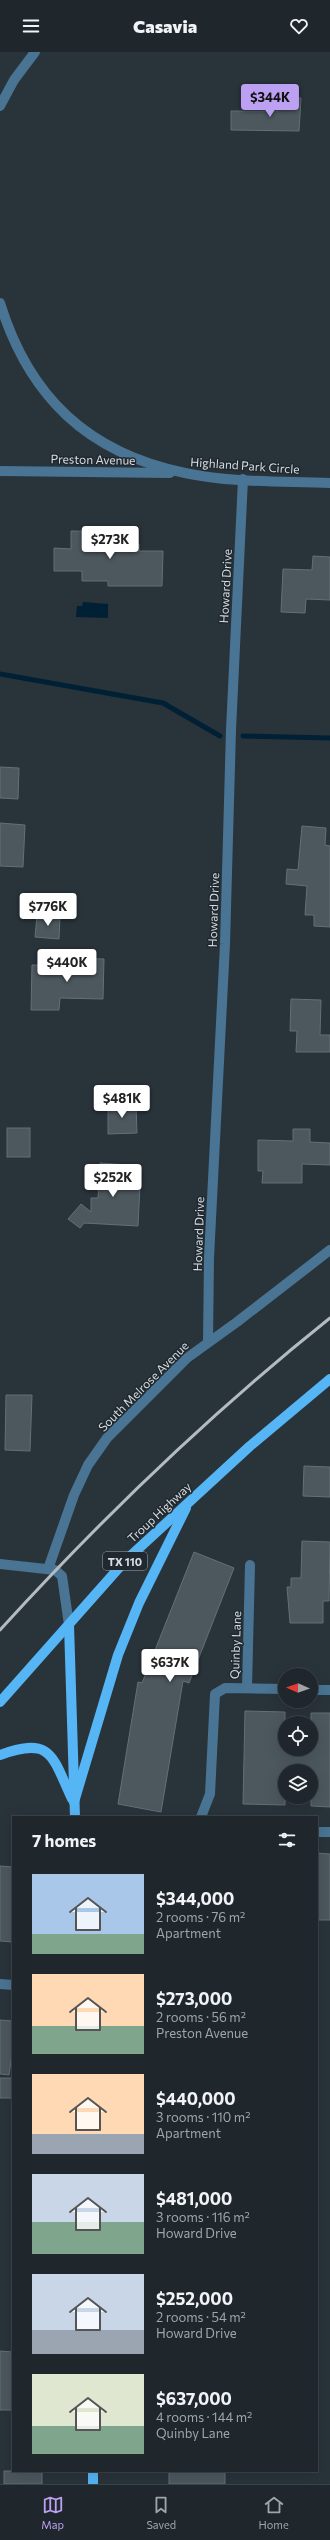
<!DOCTYPE html>
<meta charset="utf-8">
<style>
body{margin:0;font-family:Commissioner,sans-serif;background:#2c3238;color:#f1f3f6;height:100vh;display:flex;flex-direction:column;font-size:15px;white-space:nowrap}
*{box-sizing:border-box;margin:0}
p{font-size:13px;color:#a1a5a9}
.icon{flex:none;width:22px;height:22px;fill:none;stroke:currentColor;stroke-width:2;stroke-linecap:round;stroke-linejoin:round}
.map{position:relative;flex:1;overflow:hidden}
.side{position:absolute;left:12px;top:1764px;width:306px;height:656px;display:flex;flex-direction:column;background:#1f262c;border-radius:0px;box-shadow:0 4px 16px #0002,0 0 0 1px #3c4348}
.side>*{flex:none}
.needle{width:26px;rotate:272deg}
.controls{position:absolute;left:278px;top:1616px;display:grid;gap:8px}
.controls a{display:grid;place-items:center;width:40px;height:40px;border-radius:50%;background:#1f262c;box-shadow:0 4px 16px #0002,0 0 0 1px #3c4348;font-size:20px}
.price{position:absolute;translate:-50% -34px;padding:0 9px;border-radius:4px;background:#fff;color:#222;font-size:13px;line-height:26px;filter:drop-shadow(0 1px 2px #0008)}
.price::after{content:'';position:absolute;left:50%;top:24px;width:12px;height:9px;margin-left:-6px;background:inherit;clip-path:polygon(0 0,100% 0,50% 100%)}
.price.current{background:#bca0f2;color:#111}
ul{padding:0;list-style:none}
li{display:flex;align-items:center;gap:12px;height:100px;padding:0 20px}
li span{display:grid;place-items:center;flex:none;width:112px;height:80px;border-radius:0px;color:#555}
li>.icon{margin-inline-start:auto}
span .icon{width:48px;height:48px;fill:#fffc;stroke-width:1}
li b{font-size:17px}
h2{display:flex;justify-content:space-between;align-items:center;height:48px;padding:0 20px;font-size:17px}
header{display:flex;justify-content:space-between;align-items:center;height:52px;padding:0 20px;background:#1f262c;font-size:18px;font-weight:800}
.dock{display:flex;justify-content:space-around;align-items:center;height:56px;border-top:1px solid #3c4348;background:#1f262c;font-size:11px;color:#a1a5a9}
.dock a{display:grid;justify-items:center;gap:2px}
.dock .current{color:#bca0f2}
.map>svg:first-child{display:block}
.water{fill:#002035}
.lines{fill:none;stroke-linecap:round;stroke-linejoin:round}
.stream{stroke:#002035;stroke-width:5}
.building{fill:#4c575e;stroke:#656f77}
.minor{stroke:#497493;stroke-width:10}
.major{stroke:#55b5f5;stroke-width:10}
.rail{stroke:#b4bbc0;stroke-width:3}
.labels{text-anchor:middle;dominant-baseline:central;stroke-width:3;stroke-linejoin:round;paint-order:stroke}
.shield{fill:#202930;stroke:#a0a7ac;stroke-width:1}
.shield-label{font-size:11px;font-weight:bold;fill:#d7dde1}
.street-label{font-size:12px;fill:#d7dde1;stroke:#202930}
</style>
<header><svg class="icon" aria-label="menu" viewBox="0 0 24 24"><path d="M4 6h16M4 12h16M4 18h16"/></svg>Casavia<svg class="icon" aria-label="heart" viewBox="0 0 24 24"><path d="M12 20l-8-8c-3-5 5-10 8-4 3-6 11-1 8 4z"/></svg></header>
<div class="map">
<svg width="330" height="2432" viewBox="0 0 330 2432">
<rect width="100%" height="100%" fill="#29333a"/>
<path class="water" d="M83,550L108,552V566L76,565L77,554H82Z"/>
<g class="lines">
<g class="stream">
<path d="M0,622L163,651L220,684"/>
<path d="M243,684L330,686"/>
</g>
</g>
<g class="building">
<path d="M278,45L301,46L299,79L231,78V59H278Z"/>
<path d="M71,479L125,480V492H139V499H163L162,534H108V529H82V519H54V496L71,497Z"/>
<path d="M313,504L330,505V548L306,547L305,561L281,560L283,517L312,518Z"/>
<path d="M0,715L19,716L18,747L0,746Z"/>
<path d="M0,771L25,773L23,815L0,814Z"/>
<path d="M302,774L326,776L325,793L330,794V875L314,874V863H305L307,834L286,832L287,817L298,818Z"/>
<path d="M37,864L60,865L59,887L35,885Z"/>
<path d="M74,906L104,907L103,947L60,946L59,958H31L32,913H74Z"/>
<path d="M291,947L321,948L320,983H330V1000H296L297,979H290Z"/>
<path d="M108,1053H136L137,1081L108,1082Z"/>
<rect x="7" y="1076" width="23" height="29"/>
<path d="M293,1077H310V1090L330,1091V1113L302,1112V1131H262L263,1119H258V1088L293,1089Z"/>
<path d="M100,1111L141,1114L138,1174L84,1171L80,1176L68,1167L81,1152L91,1160V1146H98Z"/>
<path d="M6,1343H32L30,1399L5,1398Z"/>
<path d="M304,1414L330,1415V1445L303,1444Z"/>
<path d="M302,1489L330,1490L329,1549H323V1571H290L287,1535H291V1526H301Z"/>
<path d="M194,1500L234,1516L189,1631L183,1629L161,1760L118,1752L138,1630L142,1631Z"/>
<path d="M245,1659L285,1660V1697H311V1661H330V1755L311,1754V1719H285V1753L243,1752Z"/>
<path d="M317,1801L330,1802V1868H317Z"/>
<path d="M0,1814L13,1815V1890L0,1889Z"/>
<path d="M0,1968L13,1969V1995L9,2023L0,2022Z"/>
<rect x="0" y="2026" width="13" height="20"/>
<path d="M0,2299L13,2300V2358H0Z"/>
<rect x="4" y="2419" width="38" height="13"/>
<rect x="169" y="2419" width="56" height="13"/>
</g>
<g class="lines">
<g class="minor">
<path d="M0,54L14,28L35,0"/>
<path d="M0,251C29,345 88,401 185,421C232,431 282,429 330,431"/>
<path d="M0,419L170,421"/>
<path d="M208,1290L209,1206L225,892L231,678L243,427"/>
<path d="M0,1512L55,1518L62,1524L69,1573"/>
<path d="M48,1517L74,1443L88,1413L107,1386L187,1306L237,1270L330,1198"/>
<path d="M247,1636L250,1513"/>
<path d="M311,1638H330"/>
<path d="M201,1765L210,1742L215,1642L225,1636L285,1637"/>
<path d="M317,1780H330"/>
<path d="M0,1932L13,1933"/>
</g>
<g class="major">
<path d="M69,1573L75,1765"/>
<path d="M0,1650L125,1509L250,1394L330,1327"/>
<path d="M0,1703C52,1684 52,1704 72,1747"/>
<path d="M74,1750L118,1603L139,1551L186,1456"/>
<path d="M93,2432V2419"/>
</g>
<path class="rail" d="M0,1578C102,1466 211,1361 330,1266"/>
</g>
<g class="labels">
<rect class="shield" x="103" y="1500" width="44" height="18" rx="3"/>
<g class="shield-label">
<text x="125" y="1509">TX 110</text>
</g>
<g class="street-label">
<text transform="translate(93 407) rotate(1)">Preston Avenue</text>
<text transform="translate(245 413) rotate(4)">Highland Park Circle</text>
<text transform="translate(225 534) rotate(-87)">Howard Drive</text>
<text transform="translate(213 858) rotate(-88)">Howard Drive</text>
<text transform="translate(198 1182) rotate(-88)">Howard Drive</text>
<text transform="translate(143 1334) rotate(-45)">South Melrose Avenue</text>
<text transform="translate(159 1460) rotate(-43)">Troup Highway</text>
<text transform="translate(235 1593) rotate(-88)">Quinby Lane</text>
</g>
</g>
</svg>
<div class="controls">
<a><svg class="needle" viewBox="-14 -14 28 28"><path d="M0-13l5 13h-10z" fill="#e53935"/><path d="M0 13l5-13h-10z" fill="#a1a5a9"/></svg></a>
<a><svg class="icon" aria-label="locate" viewBox="0 0 24 24"><circle cx="12" cy="12" r="6"/><path d="M12 2v4M12 18v4M2 12h4M18 12h4"/></svg></a>
<a><svg class="icon" aria-label="layers" viewBox="0 0 24 24"><path d="M12 4l9 5-9 5-9-5zM3 14l9 5 9-5"/></svg></a>
</div>
<b class="price current" style="left:270px;top:66px">$344K</b>
<b class="price" style="left:110px;top:508px">$273K</b>
<b class="price" style="left:48px;top:875px">$776K</b>
<b class="price" style="left:67px;top:931px">$440K</b>
<b class="price" style="left:122px;top:1067px">$481K</b>
<b class="price" style="left:113px;top:1146px">$252K</b>
<b class="price" style="left:170px;top:1631px">$637K</b>
<section class="side">
<h2>7 homes<svg class="icon" aria-label="filters" viewBox="0 0 24 24"><path d="M4 7h16M4 17h16"/><circle cx="9" cy="7" r="2"/><circle cx="15" cy="17" r="2"/></svg></h2>
<ul>
<li><span style="background:linear-gradient(#a9c7e8 75%,#7fa58c 0)"><svg class="icon" aria-label="home" viewBox="0 0 24 24"><path d="M3 11l9-7 9 7M6 9v11h12V9"/></svg></span><div><b>$344,000</b><p>2 rooms · 76 m²</p><p>Apartment</p></div></li>
<li><span style="background:linear-gradient(#ffd9b3 65%,#7fa58c 0)"><svg class="icon" aria-label="home" viewBox="0 0 24 24"><path d="M3 11l9-7 9 7M6 9v11h12V9"/></svg></span><div><b>$273,000</b><p>2 rooms · 56 m²</p><p>Preston Avenue</p></div></li>
<li><span style="background:linear-gradient(#ffd9b3 75%,#9aa5b1 0)"><svg class="icon" aria-label="home" viewBox="0 0 24 24"><path d="M3 11l9-7 9 7M6 9v11h12V9"/></svg></span><div><b>$440,000</b><p>3 rooms · 110 m²</p><p>Apartment</p></div></li>
<li><span style="background:linear-gradient(#c9d6e8 60%,#7fa58c 0)"><svg class="icon" aria-label="home" viewBox="0 0 24 24"><path d="M3 11l9-7 9 7M6 9v11h12V9"/></svg></span><div><b>$481,000</b><p>3 rooms · 116 m²</p><p>Howard Drive</p></div></li>
<li><span style="background:linear-gradient(#c9d6e8 70%,#9aa5b1 0)"><svg class="icon" aria-label="home" viewBox="0 0 24 24"><path d="M3 11l9-7 9 7M6 9v11h12V9"/></svg></span><div><b>$252,000</b><p>2 rooms · 54 m²</p><p>Howard Drive</p></div></li>
<li><span style="background:linear-gradient(#dfe7d0 65%,#7fa58c 0)"><svg class="icon" aria-label="home" viewBox="0 0 24 24"><path d="M3 11l9-7 9 7M6 9v11h12V9"/></svg></span><div><b>$637,000</b><p>4 rooms · 144 m²</p><p>Quinby Lane</p></div></li>
</ul>
</section>
</div>
<nav class="dock">
<a class="current"><svg class="icon" aria-label="map" viewBox="0 0 24 24"><path d="M3 6l6-2 6 2 6-2v14l-6 2-6-2-6 2zM9 4v14M15 6v14"/></svg>Map</a>
<a><svg class="icon" aria-label="saved" viewBox="0 0 24 24"><path d="M7 4h10v16l-5-4-5 4z"/></svg>Saved</a>
<a><svg class="icon" aria-label="home" viewBox="0 0 24 24"><path d="M3 11l9-7 9 7M6 9v11h12V9"/></svg>Home</a>
</nav>
